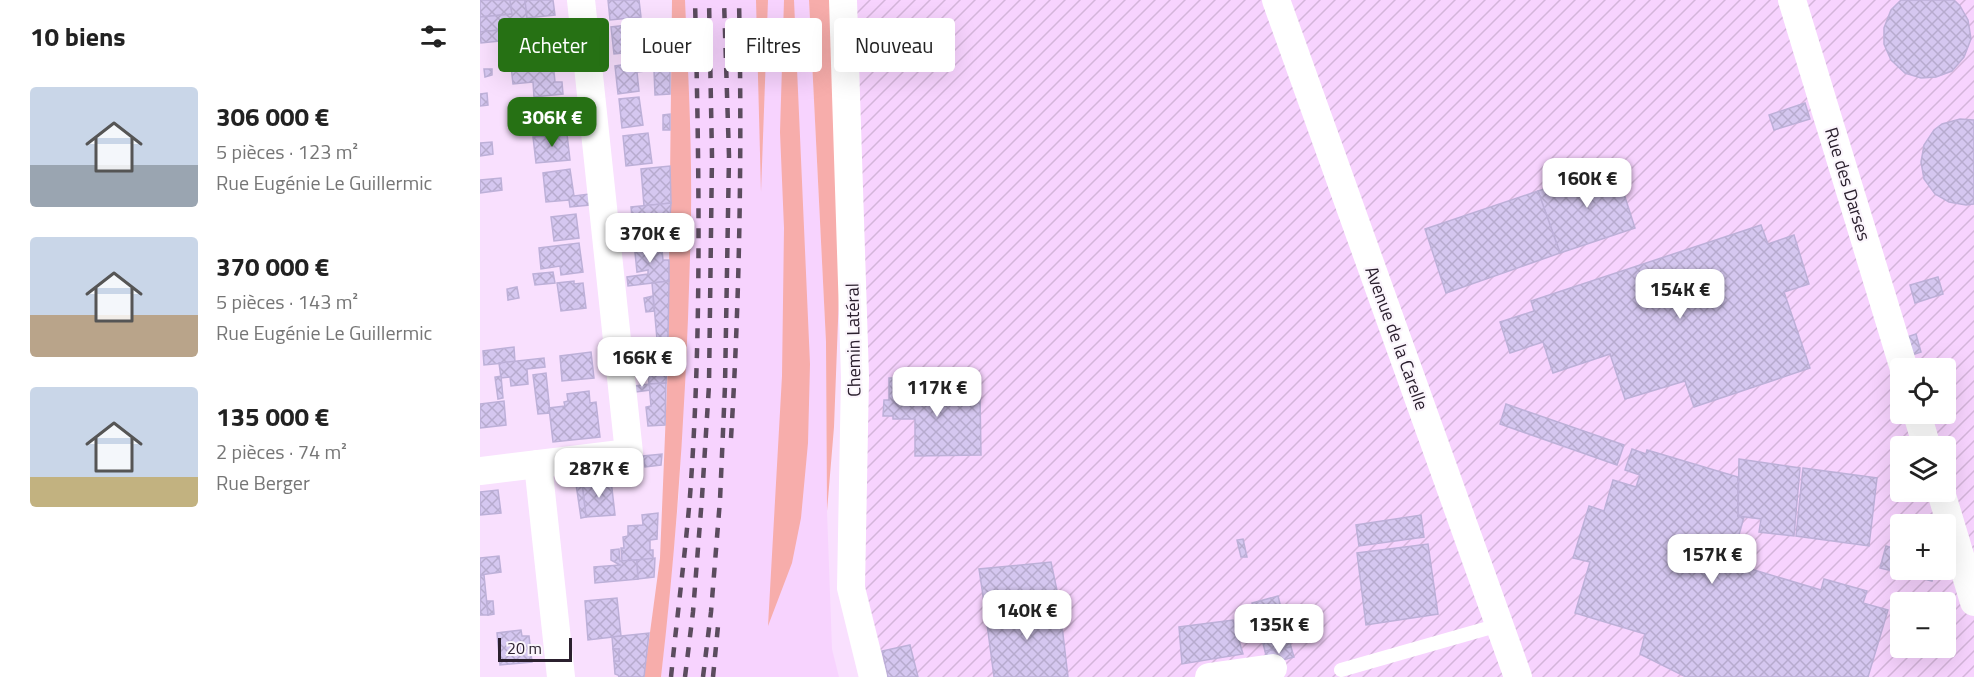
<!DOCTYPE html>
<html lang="fr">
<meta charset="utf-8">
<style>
body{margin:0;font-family:"Titillium Web",sans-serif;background:#f6f6f6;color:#222;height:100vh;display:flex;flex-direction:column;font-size:22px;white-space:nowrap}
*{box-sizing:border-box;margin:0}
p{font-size:20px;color:#767676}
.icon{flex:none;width:33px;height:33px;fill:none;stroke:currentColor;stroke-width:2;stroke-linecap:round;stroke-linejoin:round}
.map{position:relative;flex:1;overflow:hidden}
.side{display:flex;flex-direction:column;background:#fff;width:480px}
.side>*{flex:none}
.top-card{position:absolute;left:18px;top:18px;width:570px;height:54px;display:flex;gap:12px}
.controls{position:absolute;left:1410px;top:358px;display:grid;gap:12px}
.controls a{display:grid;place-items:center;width:66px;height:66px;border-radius:6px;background:#fff;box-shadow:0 6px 24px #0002;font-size:30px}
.scale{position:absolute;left:18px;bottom:15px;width:74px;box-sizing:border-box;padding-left:6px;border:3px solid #2b202e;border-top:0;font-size:16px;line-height:21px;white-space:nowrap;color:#2b202e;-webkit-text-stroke:4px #fbf5fc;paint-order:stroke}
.price{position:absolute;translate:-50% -51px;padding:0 14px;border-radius:12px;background:#fff;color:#222;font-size:20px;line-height:39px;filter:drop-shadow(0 2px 3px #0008)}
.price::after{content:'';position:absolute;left:50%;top:36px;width:18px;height:14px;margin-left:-9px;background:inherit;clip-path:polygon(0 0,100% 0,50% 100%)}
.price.on{background:#267114;color:#fff}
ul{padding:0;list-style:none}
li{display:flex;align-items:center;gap:18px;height:150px;padding:0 30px}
li span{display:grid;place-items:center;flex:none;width:168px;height:120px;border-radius:6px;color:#555}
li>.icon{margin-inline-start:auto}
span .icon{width:72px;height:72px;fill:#fffc;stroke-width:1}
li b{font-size:26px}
h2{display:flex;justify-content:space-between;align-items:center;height:72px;padding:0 30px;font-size:26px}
.tag{padding:0 21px;border-radius:6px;background:#fff;box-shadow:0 6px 24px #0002;font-size:21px;line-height:54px}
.tag.on{background:#267114;color:#fff}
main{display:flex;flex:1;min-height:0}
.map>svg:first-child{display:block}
.built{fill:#f7d3fe}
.industrial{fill:url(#industrial-furrows);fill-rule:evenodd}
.grass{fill:#f7adab}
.building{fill:url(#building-cross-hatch);stroke:#bdb0d8;stroke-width:1.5}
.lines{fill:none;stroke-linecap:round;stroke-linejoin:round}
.service{stroke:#fff;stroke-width:14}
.minor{stroke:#fff;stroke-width:28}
.rail{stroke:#5b4c5e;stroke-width:4.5;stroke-dasharray:10 10;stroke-linecap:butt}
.labels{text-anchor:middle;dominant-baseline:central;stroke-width:4.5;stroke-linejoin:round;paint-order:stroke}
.street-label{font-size:18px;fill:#2b202e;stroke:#fbf5fc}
</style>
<main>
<section class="side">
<h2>10 biens<svg class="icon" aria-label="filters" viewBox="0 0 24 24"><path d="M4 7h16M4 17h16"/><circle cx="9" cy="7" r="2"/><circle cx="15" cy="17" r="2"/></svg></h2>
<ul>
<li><span style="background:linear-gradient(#c9d6e8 65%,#9aa5b1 0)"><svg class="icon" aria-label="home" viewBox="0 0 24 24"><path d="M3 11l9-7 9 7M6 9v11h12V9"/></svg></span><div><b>306 000 €</b><p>5 pièces · 123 m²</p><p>Rue Eugénie Le Guillermic</p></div></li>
<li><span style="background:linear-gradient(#c9d6e8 65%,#b9a48a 0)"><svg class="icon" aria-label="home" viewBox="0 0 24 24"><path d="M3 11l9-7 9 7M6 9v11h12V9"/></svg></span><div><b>370 000 €</b><p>5 pièces · 143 m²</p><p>Rue Eugénie Le Guillermic</p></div></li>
<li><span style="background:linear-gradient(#c9d6e8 75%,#c2b280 0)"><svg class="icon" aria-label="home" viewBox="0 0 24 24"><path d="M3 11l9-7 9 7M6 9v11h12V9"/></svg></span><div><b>135 000 €</b><p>2 pièces · 74 m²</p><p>Rue Berger</p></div></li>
</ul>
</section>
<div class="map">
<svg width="1494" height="677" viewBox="0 0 1494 677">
<defs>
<pattern id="industrial-furrows" width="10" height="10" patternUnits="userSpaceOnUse" patternTransform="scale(1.5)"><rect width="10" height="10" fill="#f7d3fe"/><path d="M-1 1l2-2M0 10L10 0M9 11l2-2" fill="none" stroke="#d4b5da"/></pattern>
<pattern id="building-cross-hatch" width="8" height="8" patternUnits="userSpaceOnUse" patternTransform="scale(1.5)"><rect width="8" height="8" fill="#d5c7f0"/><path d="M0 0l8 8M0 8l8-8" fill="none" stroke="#b7abce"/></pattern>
</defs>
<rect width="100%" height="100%" fill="#f9e0fe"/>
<path class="built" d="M205,0H329L346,342L347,511L352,649L359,677H181L199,495L211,213Z"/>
<path class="industrial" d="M376,0H1494V677H400L385,613ZM1420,369H1466V414H1420ZM1420,447H1466V492H1420ZM1420,525H1466V570H1420ZM1420,603H1466V648H1420Z"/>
<g class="grass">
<path d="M192,0H205C208,71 212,143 211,214C208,368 199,523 181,677H164L180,558L188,362Z"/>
<path d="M276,0H288L281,192Z"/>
<path d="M304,0H314L330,364L328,443L321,518L312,563L288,626L302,376L304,228L300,132Z"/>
<path d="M329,0H350L360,268L354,427L347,511L346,342Z"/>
</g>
<g class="building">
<path d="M0,0H30L32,14L0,17Z"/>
<path d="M30,0H45L48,27L0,32V17L32,14Z"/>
<path d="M45,0H73L75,15L47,18Z"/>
<path d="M128,0H159L161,17L130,20Z"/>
<path d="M1421,0H1474L1480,6L1488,20L1491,39L1484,57L1472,71L1456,77L1441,78L1425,73L1411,60L1404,44V28L1411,10Z"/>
<path d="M189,20L190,58L183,59L182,21Z"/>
<path d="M72,24L75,47L60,49L61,54L47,55L44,27Z"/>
<path d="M156,24L158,45L173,43V50L134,54L131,27Z"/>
<path d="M29,29L30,40L1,43L0,32Z"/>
<path d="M190,58V94L175,95L174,70L157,72L159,91L138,94L135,66Z"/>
<path d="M73,62L75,82H82L83,94L54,97L53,82L33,84L31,66Z"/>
<path d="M4,69H12V75L5,77Z"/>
<path d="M7,93L8,105L0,106V94Z"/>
<path d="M159,97L163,125L142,128L139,99Z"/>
<path d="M1325,103L1330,119L1294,130L1289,115Z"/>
<path d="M84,105L87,131L56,134L54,108Z"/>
<path d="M190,114V130H183V115Z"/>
<path d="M1480,119L1494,120V204L1486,205L1469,202L1455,194L1444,179L1441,162L1444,145L1454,130L1462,124Z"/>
<path d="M168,133L172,163L146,166L143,136Z"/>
<path d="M87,134L90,160L56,163L53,137Z"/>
<path d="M12,142L13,154L0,156V143Z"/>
<path d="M190,166L191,203L164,206L161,169Z"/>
<path d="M1135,166L1155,228L1080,253L1058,191Z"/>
<path d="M90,169L94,196L109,194L110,205L90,207L89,200L66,202L63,173Z"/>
<path d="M21,178L22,190L0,193V180Z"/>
<path d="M1058,191L1080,253L966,293L945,229Z"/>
<path d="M191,203L190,215L183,216L184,220H175L176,235L154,237L151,207Z"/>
<path d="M96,214L99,238L74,241L71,217Z"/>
<path d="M175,220H184L180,234L176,235Z"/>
<path d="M1281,225L1288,244L1314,235L1329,284L1304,292L1330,368L1214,407L1205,381L1145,399L1130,354L1073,373L1063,342L1030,353L1020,322L1054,311L1051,301Z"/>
<path d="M190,239V247L182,248L181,240Z"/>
<path d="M181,240L183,260H189V281L148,286L147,277L168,274V270L157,272L154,243Z"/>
<path d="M99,243L103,272L81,275L80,266L61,269L59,248Z"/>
<path d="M73,272L75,283L55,285L53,274Z"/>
<path d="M1458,277L1463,294L1435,303L1430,285Z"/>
<path d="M94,281V284L103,283L106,308L81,311L77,283Z"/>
<path d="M189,281L188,338L177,339L172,283Z"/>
<path d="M37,287L39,298L28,300L27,289Z"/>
<path d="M173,296L174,311L166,312L164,298Z"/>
<path d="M1436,334L1441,352L1432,355L1427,337Z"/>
<path d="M188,338L186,383L169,384L165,340Z"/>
<path d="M34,347L35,362L4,365L3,351Z"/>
<path d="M111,352L114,378L82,381L80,356Z"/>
<path d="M64,358L65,367L47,369L48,384L31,386L30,377L21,378L19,363Z"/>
<path d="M66,373L70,413L58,414L53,375Z"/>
<path d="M21,376L23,398L18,399L15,377Z"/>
<path d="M409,378H445V395H500L501,455L435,456V419H413V416H403L404,400H409Z"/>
<path d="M186,383L185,425L168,426L166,407L171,406L169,384Z"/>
<path d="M169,384L170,390L156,392L155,386Z"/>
<path d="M109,391L110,403L116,402L120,437L73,442L69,408L85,406L84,402L88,401L87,394Z"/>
<path d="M24,401L26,425L0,428V404Z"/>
<path d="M1026,404L1144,445L1137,465L1020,424Z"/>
<path d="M1152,449L1166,454L1167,450L1258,477V516L1264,517L1251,563L1341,590L1344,579L1387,591L1383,603L1408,610L1388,677H1206L1160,654L1165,634L1095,613L1110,562L1093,558L1109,506L1124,511L1133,480L1156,487L1160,475L1145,470Z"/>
<path d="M182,454L181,465L165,467L163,456Z"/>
<path d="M1259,459L1320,468L1314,536L1279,532L1281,519L1258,516Z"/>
<path d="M1323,468L1397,478L1389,546L1316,536Z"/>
<path d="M131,480L135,515L106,517L102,483Z"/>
<path d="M102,483L106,517L101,518L96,484Z"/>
<path d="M18,490L21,513L0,515V492Z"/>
<path d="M178,513L177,539L170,540V550H173V559L142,561L141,548H144L143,537L148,536V526L163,525L162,515Z"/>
<path d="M941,515L944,537L879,546L876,525Z"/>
<path d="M763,539L767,557H761L757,540Z"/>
<path d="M948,544L958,614L886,625L877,553Z"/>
<path d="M1406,546L1420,550V570H1455L1452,581L1400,568Z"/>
<path d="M139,549L140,561L157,560L158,579L115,583L114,567L140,565L131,560V550Z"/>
<path d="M19,556L21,572L0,575V558Z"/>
<path d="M175,558L174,577L158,579L157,560Z"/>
<path d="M571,562L579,600L505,609L499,569Z"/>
<path d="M0,575H4L8,615H0Z"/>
<path d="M798,596L811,647L785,651L772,603Z"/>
<path d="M137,598L141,636L108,640L105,601Z"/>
<path d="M579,600L588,677H514L505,609Z"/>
<path d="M7,601H13L14,614L8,615Z"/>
<path d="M753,620L763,654L702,664L699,627Z"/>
<path d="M41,630L42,636H49L52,662L20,665L17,633Z"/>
<path d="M169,633L164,677H139L138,675L135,674L134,661H139V649H133L132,637Z"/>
<path d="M430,645L438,677H408L402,651Z"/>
<path d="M811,647L814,657L788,664L785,651Z"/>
<path d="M133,649H139V661H134Z"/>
</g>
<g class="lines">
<path class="service" d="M861,670L1019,625"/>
<g class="minor">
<path d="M363,0L375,377L371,588L393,677"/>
<path d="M796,0L1038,677"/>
<path d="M1312,0L1424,369"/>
<path d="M1437,414L1447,447"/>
<path d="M58,464L81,677"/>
<path d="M0,471L149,453L101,0"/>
<path d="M1461,492L1494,602"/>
<path d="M729,677L793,668"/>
</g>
<g class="rail">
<path d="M251,438C260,292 262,146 259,0"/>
<path d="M191,677C197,617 205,556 210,496C222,331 219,165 215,0"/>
<path d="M205,677L213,612L222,497L229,385L232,156L229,0"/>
<path d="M223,677L231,612L240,500L245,386L249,156L244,0"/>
<path d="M233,677L238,626"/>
</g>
</g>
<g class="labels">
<g class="street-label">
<text transform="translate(1368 184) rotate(73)">Rue des Darses</text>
<text transform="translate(917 338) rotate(70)">Avenue de la Carelle</text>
<text transform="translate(373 340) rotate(-91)">Chemin Latéral</text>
</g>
</g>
</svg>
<div class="controls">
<a><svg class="icon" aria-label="locate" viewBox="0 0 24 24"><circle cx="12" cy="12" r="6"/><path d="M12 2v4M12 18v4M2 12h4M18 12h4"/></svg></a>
<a><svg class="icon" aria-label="layers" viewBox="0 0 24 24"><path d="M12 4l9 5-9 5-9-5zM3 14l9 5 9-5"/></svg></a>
<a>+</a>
<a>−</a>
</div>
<div class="scale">20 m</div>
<b class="price on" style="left:72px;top:148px">306K €</b>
<b class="price" style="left:1107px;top:209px">160K €</b>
<b class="price" style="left:170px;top:264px">370K €</b>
<b class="price" style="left:1200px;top:320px">154K €</b>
<b class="price" style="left:162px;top:388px">166K €</b>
<b class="price" style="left:457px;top:418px">117K €</b>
<b class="price" style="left:119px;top:499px">287K €</b>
<b class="price" style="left:1232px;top:585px">157K €</b>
<b class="price" style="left:547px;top:641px">140K €</b>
<b class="price" style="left:799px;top:655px">135K €</b>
<div class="top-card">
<a class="tag on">Acheter</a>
<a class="tag">Louer</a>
<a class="tag">Filtres</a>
<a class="tag">Nouveau</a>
</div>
</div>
</main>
